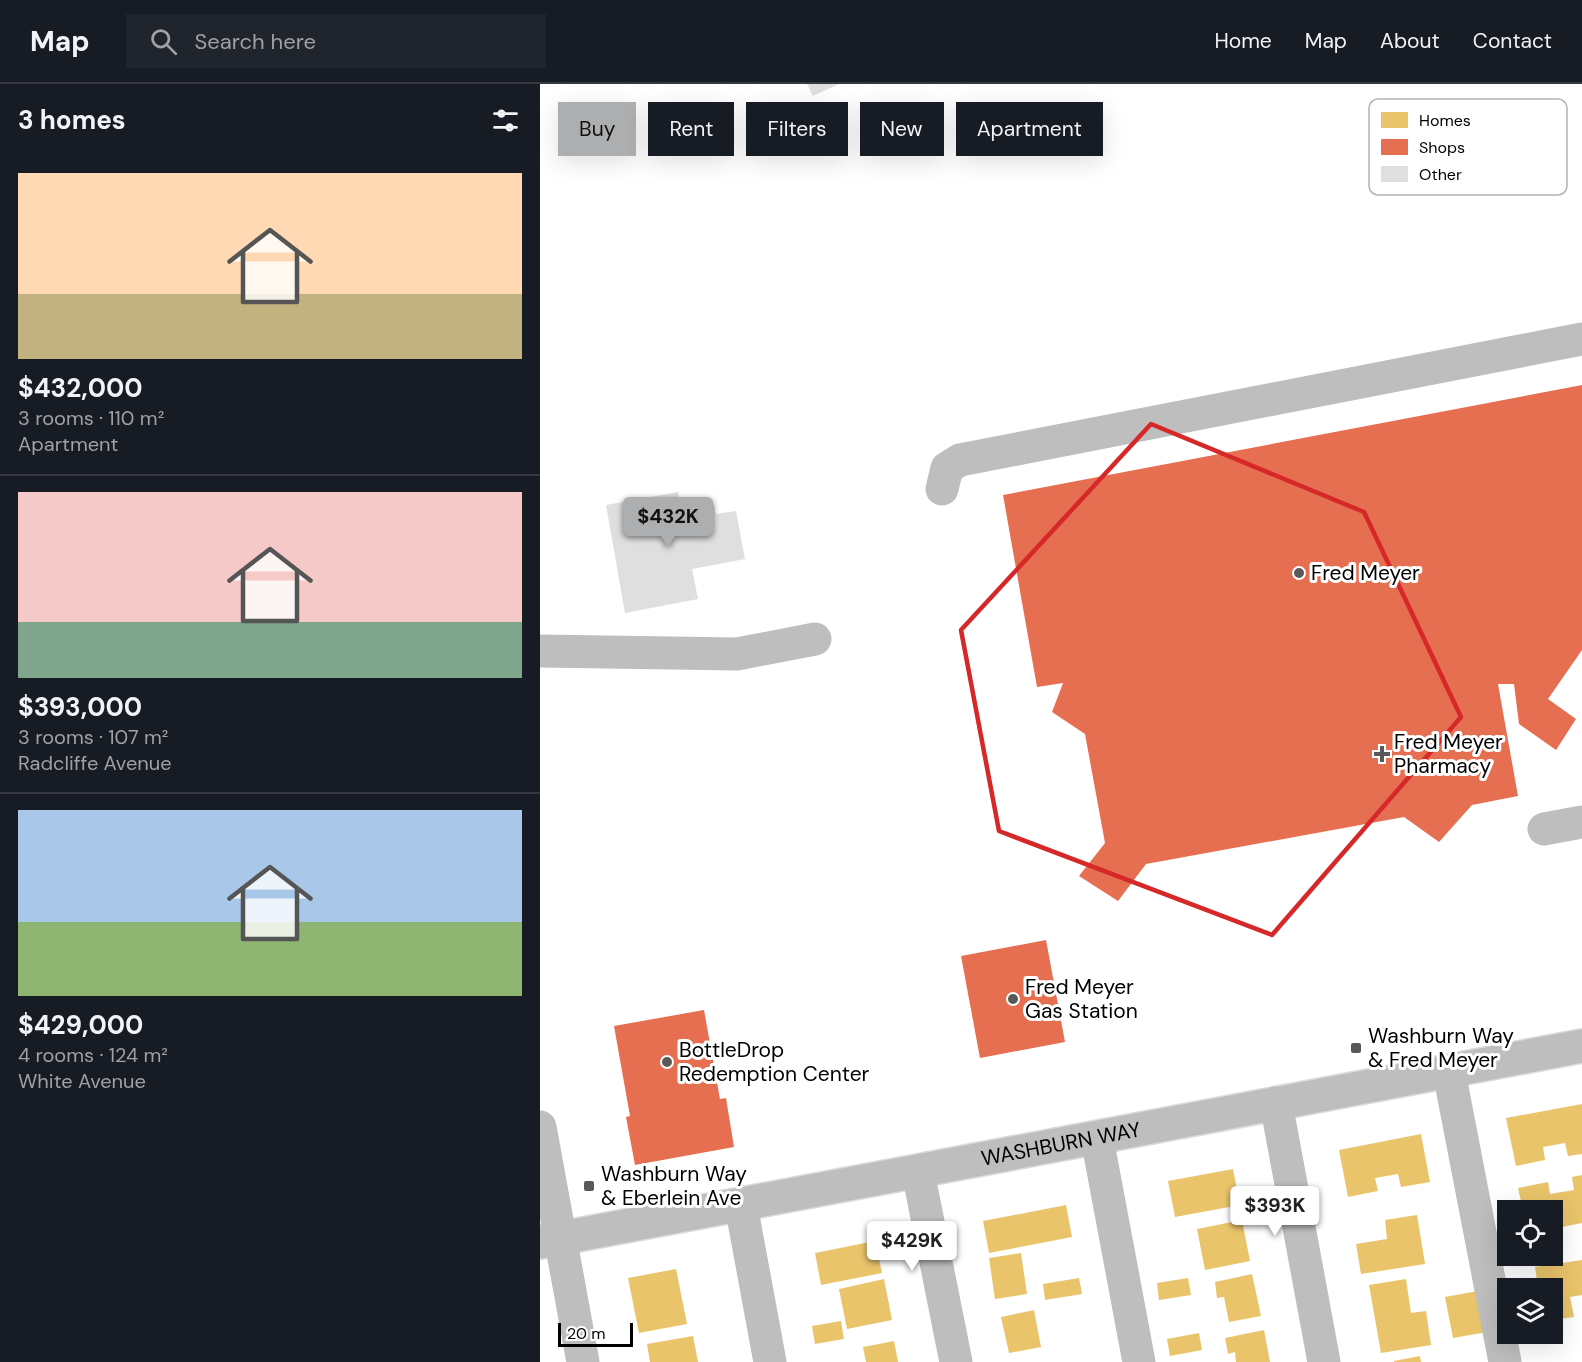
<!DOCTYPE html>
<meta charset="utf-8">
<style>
body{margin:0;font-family:"DM Sans",sans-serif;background:#20242c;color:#f1f3f6;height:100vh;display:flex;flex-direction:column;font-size:22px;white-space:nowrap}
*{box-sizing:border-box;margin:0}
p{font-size:20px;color:#9ea1a6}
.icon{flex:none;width:33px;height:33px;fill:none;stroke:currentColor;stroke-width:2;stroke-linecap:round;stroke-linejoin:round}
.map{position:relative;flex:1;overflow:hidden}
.details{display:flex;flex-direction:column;background:#171b24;width:540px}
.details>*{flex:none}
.hud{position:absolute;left:18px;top:18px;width:570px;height:54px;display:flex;gap:12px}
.buttons{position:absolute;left:957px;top:1116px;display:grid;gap:12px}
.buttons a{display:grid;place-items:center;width:66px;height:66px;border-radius:0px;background:#171b24;box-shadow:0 6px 24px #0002;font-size:30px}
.scale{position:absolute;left:18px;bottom:15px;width:75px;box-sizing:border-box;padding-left:6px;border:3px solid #000;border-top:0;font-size:16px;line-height:21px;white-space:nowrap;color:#000;-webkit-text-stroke:4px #fff;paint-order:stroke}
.price{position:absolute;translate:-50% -51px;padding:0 14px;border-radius:6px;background:#fff;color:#222;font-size:20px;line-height:39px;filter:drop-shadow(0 2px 3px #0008)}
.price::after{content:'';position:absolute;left:50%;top:36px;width:18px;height:14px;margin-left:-9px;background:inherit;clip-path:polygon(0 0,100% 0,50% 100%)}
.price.active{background:#adaeaf;color:#111}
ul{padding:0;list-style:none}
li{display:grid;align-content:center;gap:12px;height:318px;padding:0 18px}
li+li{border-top:2px solid #363941}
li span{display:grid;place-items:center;height:186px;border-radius:0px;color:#555}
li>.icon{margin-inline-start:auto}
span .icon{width:108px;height:108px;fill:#fffc;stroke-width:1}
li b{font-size:26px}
h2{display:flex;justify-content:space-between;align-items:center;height:72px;padding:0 18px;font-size:26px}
.tag{padding:0 21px;border-radius:0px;background:#171b24;box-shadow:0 6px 24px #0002;font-size:21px;line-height:54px}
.tag.active{background:#adaeaf;color:#111}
header{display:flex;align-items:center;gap:36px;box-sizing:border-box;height:84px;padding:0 30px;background:#171b24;border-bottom:2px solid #363941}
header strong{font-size:28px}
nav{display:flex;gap:33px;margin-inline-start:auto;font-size:21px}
.search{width:420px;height:54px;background:#20242c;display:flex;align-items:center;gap:15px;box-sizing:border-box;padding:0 21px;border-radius:0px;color:#9ea1a6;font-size:22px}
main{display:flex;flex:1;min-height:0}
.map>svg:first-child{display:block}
.homes{fill:#e9c46a}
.shops{fill:#e76f51}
.building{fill:#dfdfdf}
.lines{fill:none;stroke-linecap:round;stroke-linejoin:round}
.major-casing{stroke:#dbdbdb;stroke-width:36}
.minor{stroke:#bebebe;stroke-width:33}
.major{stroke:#bebebe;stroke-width:33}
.marked{fill:none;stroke:#d62828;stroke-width:4.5;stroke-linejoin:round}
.poi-dot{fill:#595959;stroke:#fff;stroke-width:2}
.labels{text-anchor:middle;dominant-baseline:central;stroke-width:6;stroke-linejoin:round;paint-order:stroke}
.poi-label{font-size:21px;fill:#000;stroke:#fff;text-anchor:start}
.street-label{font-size:21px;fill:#000;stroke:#fff}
.key{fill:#fff;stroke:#b2b2b2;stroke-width:1.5}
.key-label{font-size:16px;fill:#000}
</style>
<header>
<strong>Map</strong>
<div class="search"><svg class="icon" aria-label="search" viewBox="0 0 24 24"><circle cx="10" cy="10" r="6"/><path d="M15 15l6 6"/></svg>Search here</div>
<nav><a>Home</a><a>Map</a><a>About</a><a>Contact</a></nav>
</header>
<main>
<section class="details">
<h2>3 homes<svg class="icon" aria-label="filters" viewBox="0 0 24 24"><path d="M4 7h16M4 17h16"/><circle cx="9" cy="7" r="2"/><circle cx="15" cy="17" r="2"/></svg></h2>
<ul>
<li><span style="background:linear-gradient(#ffd9b3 65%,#c2b280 0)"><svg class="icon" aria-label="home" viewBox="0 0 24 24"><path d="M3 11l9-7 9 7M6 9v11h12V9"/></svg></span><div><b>$432,000</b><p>3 rooms · 110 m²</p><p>Apartment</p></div></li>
<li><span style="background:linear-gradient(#f6c9c9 70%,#7fa58c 0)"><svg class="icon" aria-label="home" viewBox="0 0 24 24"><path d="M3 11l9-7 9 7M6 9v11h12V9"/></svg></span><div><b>$393,000</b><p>3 rooms · 107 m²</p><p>Radcliffe Avenue</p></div></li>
<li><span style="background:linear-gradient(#a9c7e8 60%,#8fb573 0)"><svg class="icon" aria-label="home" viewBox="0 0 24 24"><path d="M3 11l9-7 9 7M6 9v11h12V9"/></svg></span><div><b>$429,000</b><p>4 rooms · 124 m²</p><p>White Avenue</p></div></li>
</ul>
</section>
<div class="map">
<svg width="1042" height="1278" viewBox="0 0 1042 1278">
<rect width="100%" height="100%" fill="#fff"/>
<g class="homes">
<path d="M1042,1020V1070L1028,1072L1025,1059L1003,1063L1005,1076L976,1082L966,1034Z"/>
<path d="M881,1050L890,1098L861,1103L858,1090L835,1094L838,1107L808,1113L799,1066Z"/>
<path d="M693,1085L700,1121L635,1133L628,1097Z"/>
<path d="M1042,1091V1139L1012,1145V1126H983L978,1104L1008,1098L1010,1110L1034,1106L1032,1093Z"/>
<path d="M526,1121L532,1153L449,1169L443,1137Z"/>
<path d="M877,1131L885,1180L821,1190L816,1160L847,1155L845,1136Z"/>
<path d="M702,1136L710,1177L665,1186L657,1145Z"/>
<path d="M335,1157L342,1189L281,1201L275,1169Z"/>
<path d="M481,1169L487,1210L455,1215L449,1174Z"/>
<path d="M1042,1176V1211L1030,1213L1034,1233L1012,1236V1204H998L995,1183Z"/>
<path d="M136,1185L147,1240L99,1249L88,1194Z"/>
<path d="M712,1190L721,1232L689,1238L684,1213L677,1214L675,1198Z"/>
<path d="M539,1194L542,1210L505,1216L503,1200Z"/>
<path d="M648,1194L651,1211L619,1216L617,1199Z"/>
<path d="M344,1195L352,1236L307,1245L299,1205Z"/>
<path d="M866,1195L871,1229L886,1227L891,1261L841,1269L829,1201Z"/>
<path d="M938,1207L947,1248L913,1254L905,1213Z"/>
<path d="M494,1226L501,1263L469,1269L461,1233Z"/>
<path d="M301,1237L304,1255L275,1260L272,1242Z"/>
<path d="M724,1246L730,1278H696L695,1268L688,1270L685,1254Z"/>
<path d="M659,1249L662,1266L630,1272L627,1255Z"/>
<path d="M153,1252L158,1278H110L107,1260Z"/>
<path d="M354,1257L358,1278H326L323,1263Z"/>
<path d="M880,1272L881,1278H854V1277Z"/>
</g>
<g class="shops">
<path d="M1042,301V566L1008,615L1036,635L1016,666L979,640L974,600H958L978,712L932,721L899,758L864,733L606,780L578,817L539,792L565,759L545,650L512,628L523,599L497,603L463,411Z"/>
<path d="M506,856L525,958L440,974L421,872Z"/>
<path d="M164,926L180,1015L186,1014L194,1063L95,1081L86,1033L90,1032L74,942Z"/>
</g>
<g class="building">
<path d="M267,0H299L273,12Z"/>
<path d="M138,408L142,427L174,421L176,430L196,427L205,475L152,485L158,515L85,529L66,421Z"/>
</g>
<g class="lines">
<g class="major-casing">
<g id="major">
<path id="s1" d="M0,1158L1042,962"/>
</g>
</g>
<g class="minor">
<path d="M402,405L407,384L420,376L1042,255"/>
<path d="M0,567L197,570L275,555"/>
<path d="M1004,745L1042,738"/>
<path d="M909,988L965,1278"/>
<path d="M736,1019L784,1278"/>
<path d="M0,1043L43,1278"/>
<path d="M557,1054L599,1278"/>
<path d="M378,1088L416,1278"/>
<path d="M201,1121L230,1278"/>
</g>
<use href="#major" class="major"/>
</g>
<path class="marked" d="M611,340L824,428L921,633L732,851L459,747L421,546Z"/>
<g class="poi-dot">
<circle cx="759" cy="489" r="6"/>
<path d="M839 661h6v6h6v6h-6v6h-6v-6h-6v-6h6z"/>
<circle cx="473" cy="915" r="6"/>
<rect x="810" y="958" width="12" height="12" rx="3"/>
<circle cx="127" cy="978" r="6"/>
<rect x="43" y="1096" width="12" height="12" rx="3"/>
</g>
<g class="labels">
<g class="poi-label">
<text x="771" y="489">Fred Meyer</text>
<text x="854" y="658">Fred Meyer<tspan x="854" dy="24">Pharmacy</tspan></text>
<text x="485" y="903">Fred Meyer<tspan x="485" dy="24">Gas Station</tspan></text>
<text x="828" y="952">Washburn Way<tspan x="828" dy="24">&amp; Fred Meyer</tspan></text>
<text x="139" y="966">BottleDrop<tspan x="139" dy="24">Redemption Center</tspan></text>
<text x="61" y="1090">Washburn Way<tspan x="61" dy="24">&amp; Eberlein Ave</tspan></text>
</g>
<g class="street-label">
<text stroke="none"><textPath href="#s1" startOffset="530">WASHBURN WAY</textPath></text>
</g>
</g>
<rect x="829" y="15" width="198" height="96" rx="9" class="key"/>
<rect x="841" y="28" width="27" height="16" fill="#e9c46a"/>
<rect x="841" y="55" width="27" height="16" fill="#e76f51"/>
<rect x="841" y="82" width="27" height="16" fill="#dfdfdf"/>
<g class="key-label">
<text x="879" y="42">Homes</text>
<text x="879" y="69">Shops</text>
<text x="879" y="96">Other</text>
</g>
</svg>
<div class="buttons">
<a><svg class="icon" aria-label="locate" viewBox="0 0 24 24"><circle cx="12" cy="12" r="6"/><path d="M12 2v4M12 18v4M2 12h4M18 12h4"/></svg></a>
<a><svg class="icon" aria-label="layers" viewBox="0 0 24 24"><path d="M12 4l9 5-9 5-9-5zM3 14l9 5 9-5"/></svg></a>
</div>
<div class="scale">20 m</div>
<b class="price active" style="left:128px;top:464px">$432K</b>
<b class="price" style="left:735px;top:1153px">$393K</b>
<b class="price" style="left:372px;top:1188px">$429K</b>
<div class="hud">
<a class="tag active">Buy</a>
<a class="tag">Rent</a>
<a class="tag">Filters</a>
<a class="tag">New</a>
<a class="tag">Apartment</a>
</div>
</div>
</main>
